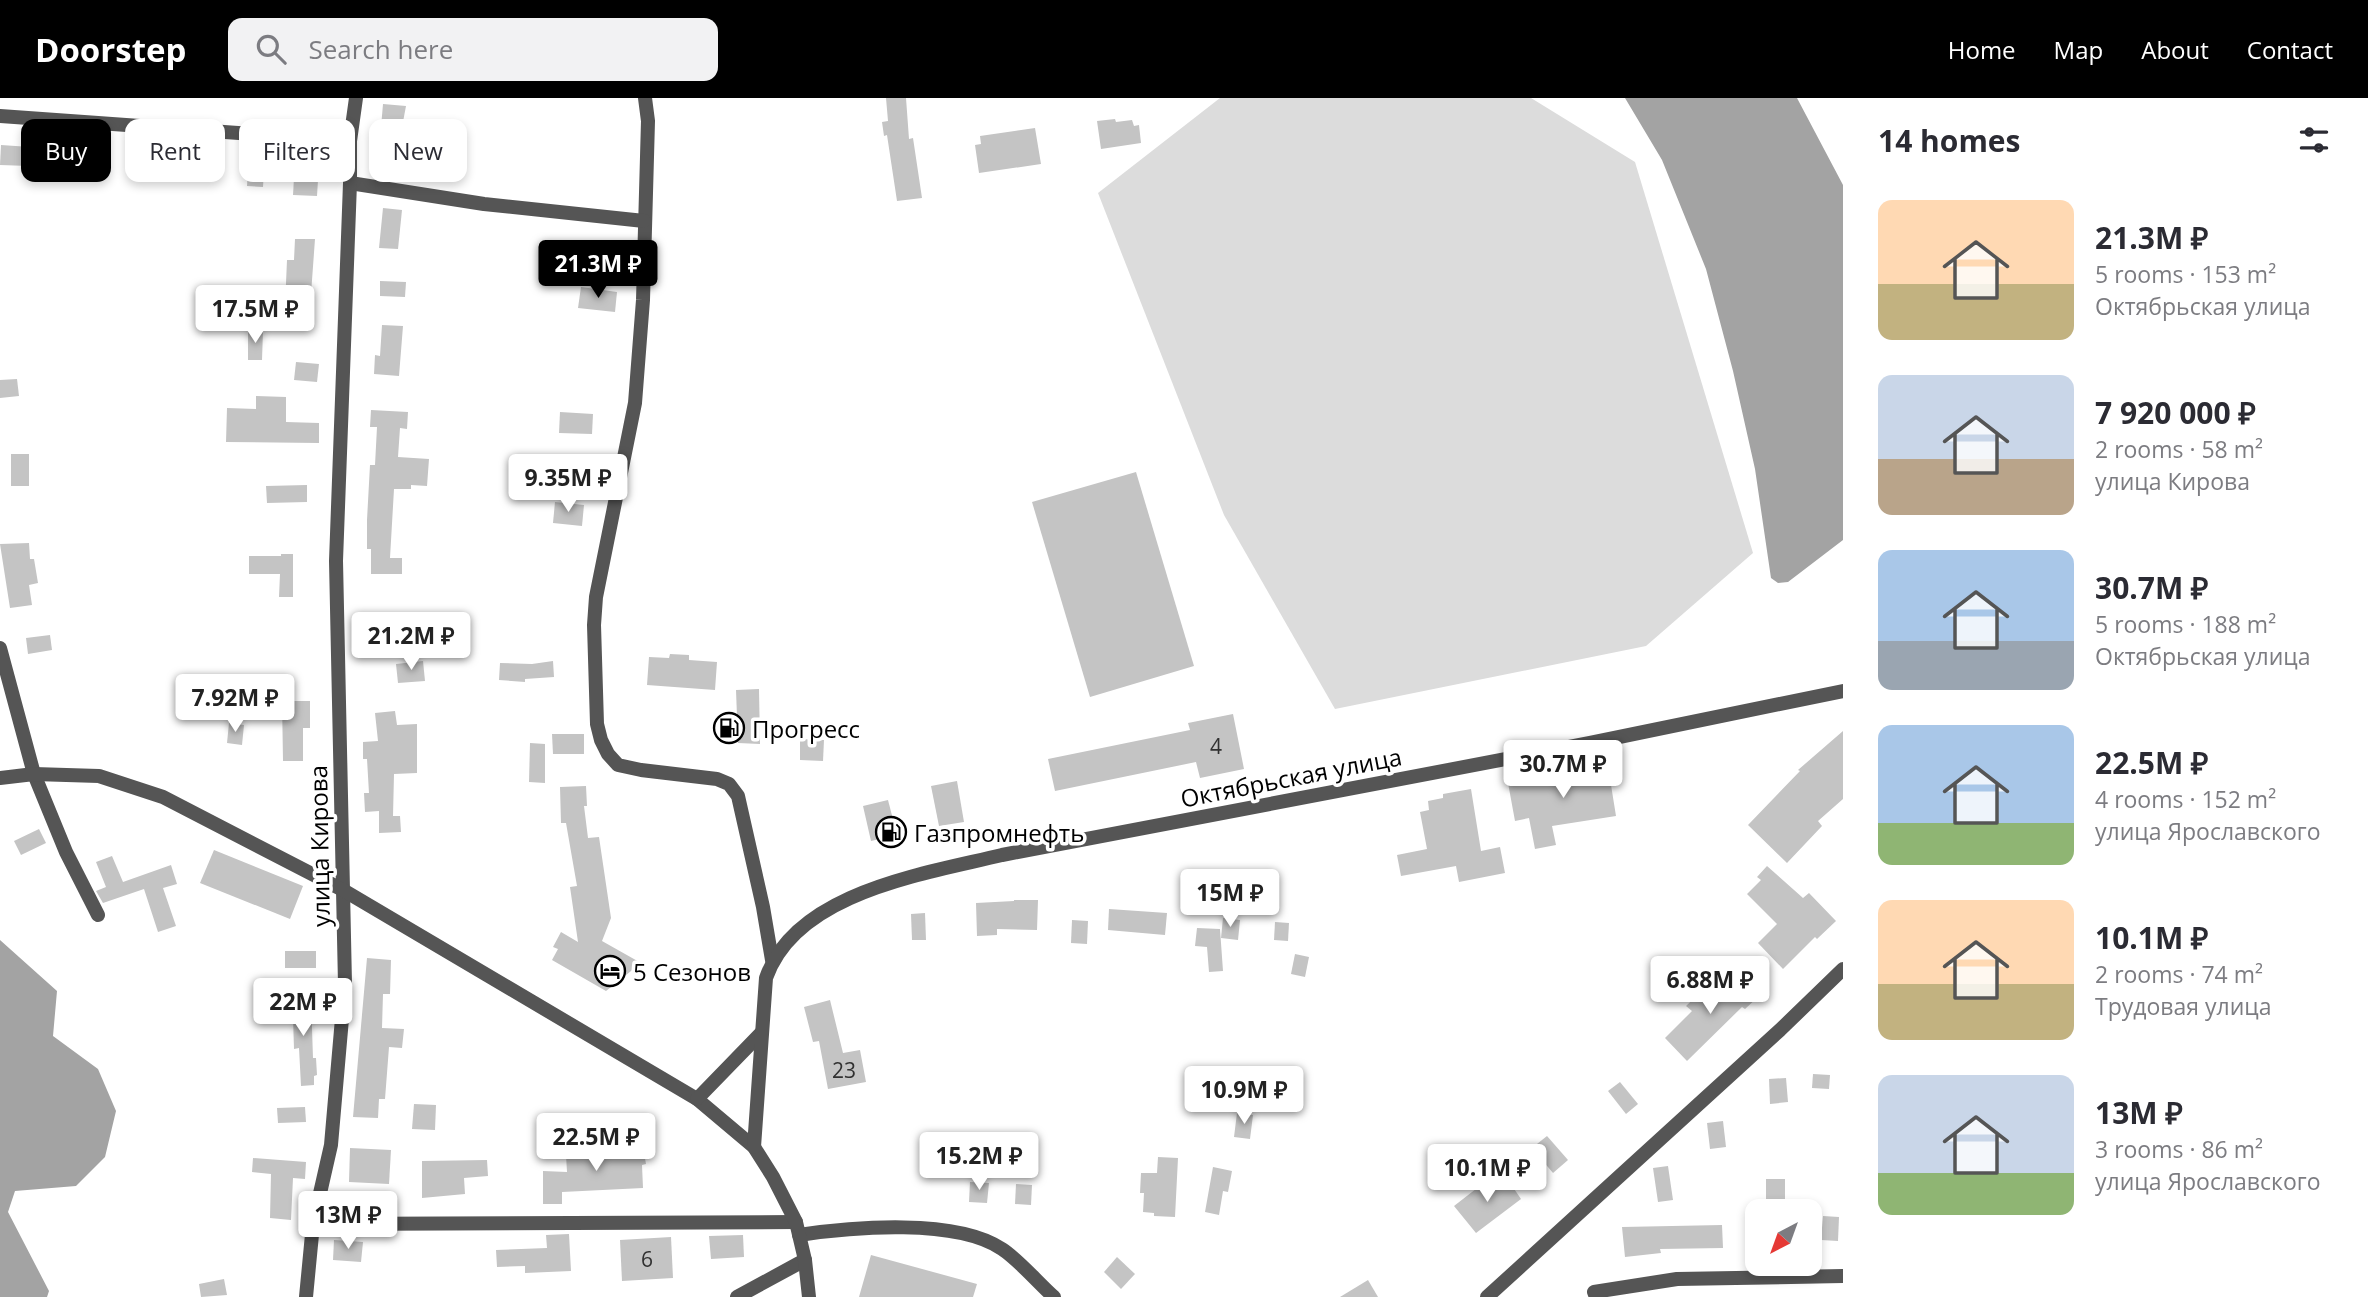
<!DOCTYPE html>
<meta charset="utf-8">
<style>
body{margin:0;font-family:"Open Sans",sans-serif;background:#f2f2f3;color:#2b2b33;height:100vh;display:flex;flex-direction:column;font-size:26px;white-space:nowrap}
*{box-sizing:border-box;margin:0}
p{font-size:23px;color:#7c7c81}
.icon{flex:none;width:38px;height:38px;fill:none;stroke:currentColor;stroke-width:2;stroke-linecap:round;stroke-linejoin:round}
.map{position:relative;flex:1;overflow:hidden}
.panel{display:flex;flex-direction:column;background:#fff;width:525px}
.panel>*{flex:none}
.guide{position:absolute;left:21px;top:21px;width:665px;height:63px;display:flex;gap:14px}
.needle{width:46px;rotate:221deg}
.buttons{position:absolute;left:1745px;top:1101px;display:grid;gap:14px}
.buttons a{display:grid;place-items:center;width:77px;height:77px;border-radius:14px;background:#fff;box-shadow:0 4px 10px #0003;font-size:35px}
.price{position:absolute;translate:-50% -60px;padding:0 16px;border-radius:7px;background:#fff;color:#222;font-size:23px;line-height:46px;filter:drop-shadow(0 2px 4px #0008)}
.price::after{content:'';position:absolute;left:50%;top:42px;width:21px;height:16px;margin-left:-10px;background:inherit;clip-path:polygon(0 0,100% 0,50% 100%)}
.price.selected{background:#000;color:#fff}
ul{padding:0;list-style:none}
li{display:flex;align-items:center;gap:21px;height:175px;padding:0 35px}
li span{display:grid;place-items:center;flex:none;width:196px;height:140px;border-radius:14px;color:#555}
li>.icon{margin-inline-start:auto}
span .icon{width:84px;height:84px;fill:#fffc;stroke-width:1}
li b{font-size:30px}
h2{display:flex;justify-content:space-between;align-items:center;height:84px;padding:0 35px;font-size:30px}
.pill{padding:0 24px;border-radius:14px;background:#fff;box-shadow:0 4px 10px #0003;font-size:24px;line-height:63px}
.pill.selected{background:#000;color:#fff}
header{display:flex;align-items:center;gap:42px;box-sizing:border-box;height:98px;padding:0 35px;background:#000;color:#fff}
header strong{font-size:33px}
nav{display:flex;gap:38px;margin-inline-start:auto;font-size:24px}
.search{width:490px;height:63px;background:#f2f2f3;display:flex;align-items:center;gap:18px;box-sizing:border-box;padding:0 24px;border-radius:14px;color:#7c7c81;font-size:26px}
main{display:flex;flex:1;min-height:0}
.map>svg:first-child{display:block}
.green{fill:#dcdcdc}
.water{fill:#a3a3a3}
.building{fill:#c4c4c4}
.lines{fill:none;stroke-linecap:round;stroke-linejoin:round}
.minor{stroke:#555;stroke-width:14}
.tertiary{stroke:#555;stroke-width:14}
.labels{text-anchor:middle;dominant-baseline:central;stroke-width:7;stroke-linejoin:round;paint-order:stroke}
.number-label{font-size:21px;fill:#313131}
.poi-label{font-size:24px;fill:#000;stroke:#fff;text-anchor:start}
.street-label{font-size:24px;fill:#000;stroke:#fff}
</style>
<header>
<strong>Doorstep</strong>
<div class="search"><svg class="icon" aria-label="search" viewBox="0 0 24 24"><circle cx="10" cy="10" r="6"/><path d="M15 15l6 6"/></svg>Search here</div>
<nav><a>Home</a><a>Map</a><a>About</a><a>Contact</a></nav>
</header>
<main>
<div class="map">
<svg width="1843" height="1199" viewBox="0 0 1843 1199">
<rect width="100%" height="100%" fill="#fff"/>
<path class="green" d="M1220,0H1531L1635,64L1753,455L1646,548L1335,611L1224,417L1098,95Z"/>
<g class="water">
<path d="M1625,0H1797L1843,87V442L1788,484L1778,485L1771,480L1755,371L1733,273L1706,171L1662,62Z"/>
<path d="M0,842L57,893L53,938L98,971L116,1013L105,1059L76,1088L15,1093L8,1114L49,1193L47,1199H0Z"/>
</g>
<g class="building">
<path d="M886,0H906L909,41L913,40L922,100L897,103L887,37L884,38L882,24L888,23Z"/>
<path d="M383,6L406,8L399,45L397,78L377,76Z"/>
<path d="M1115,21L1116,24L1132,22L1134,28L1139,27L1141,45L1101,51L1097,23Z"/>
<path d="M1035,30L1041,66L979,75L975,47L981,46L980,38Z"/>
<path d="M1,47L30,49L29,68L0,67Z"/>
<path d="M248,70L264,71L263,89L247,88Z"/>
<path d="M294,80L318,82L317,98L293,97Z"/>
<path d="M383,110L402,112L398,151L379,150Z"/>
<path d="M295,141H315L311,196H314L313,228L294,227L295,209L285,208L287,162H294Z"/>
<path d="M573,164L593,166L591,181L571,179Z"/>
<path d="M380,183L406,184L405,199L380,198Z"/>
<path d="M581,189L617,194L615,214L578,210Z"/>
<path d="M382,227L403,228L399,278L374,276L375,257L380,258Z"/>
<path d="M248,232L263,233L262,262H248Z"/>
<path d="M296,264L319,266L317,284L294,282Z"/>
<path d="M17,281L19,298L0,300V282Z"/>
<path d="M256,298L286,299V324L319,325V345L226,344L227,310L256,311Z"/>
<path d="M371,312L408,314L407,331L400,330L398,359L429,361L427,388L411,387V391H394L390,460H402V476H371V451H367V422L370,367H375L377,329H370Z"/>
<path d="M560,314L593,316L592,336L559,335Z"/>
<rect x="11" y="356" width="18" height="32"/>
<path d="M1136,374L1194,568L1090,599L1032,404Z"/>
<path d="M307,387V404L267,405L266,388Z"/>
<path d="M555,404L584,407L582,428L553,425Z"/>
<path d="M29,445L30,461H34L38,485L29,487L32,507L10,510L0,446Z"/>
<path d="M281,456H293V499H279L280,476H249V458H281Z"/>
<path d="M50,537L52,552L28,556L26,540Z"/>
<path d="M670,556L689,557V562L717,564L715,592L647,587L649,559L669,560Z"/>
<path d="M423,563L425,583L398,585L396,566Z"/>
<path d="M553,563L554,579L525,581V584L499,582L500,565L532,566Z"/>
<path d="M759,591L760,646L738,645L736,592Z"/>
<path d="M282,603H310V630H303V663H283Z"/>
<path d="M395,613L397,627L417,626V675L394,676L393,718H400L401,734L379,735V713L365,714L364,695H369L367,661H363V644L378,643L375,615Z"/>
<path d="M1233,616L1244,671L1200,680L1196,664L1055,693L1048,661L1190,632L1188,625Z"/>
<path d="M229,625L244,627L242,647L227,645Z"/>
<path d="M1843,633V701L1818,723L1822,728L1787,765L1748,727L1800,673L1798,672Z"/>
<path d="M552,636H584V656H553Z"/>
<path d="M800,641L824,642L823,663L800,662Z"/>
<path d="M530,645L545,646V685L529,684Z"/>
<path d="M1607,662L1616,718L1552,728L1556,747L1535,751L1529,720L1515,723L1508,685L1574,673L1573,667Z"/>
<path d="M957,683L964,724L939,728L931,688Z"/>
<path d="M586,688L587,708H584L588,740L599,739L611,820L602,843L641,865L606,893L552,862L558,851L553,849L561,834L578,844L570,789L577,788L566,725H561L560,689Z"/>
<path d="M1471,691L1481,753L1500,749L1505,775L1459,784L1456,768L1401,778L1397,757L1427,751L1420,714L1429,712L1428,703L1443,700V696Z"/>
<path d="M888,702L897,737L871,743L863,708Z"/>
<path d="M39,731L46,745L21,757L14,743Z"/>
<path d="M214,752L303,788L290,821L200,785Z"/>
<path d="M112,758L123,784L171,767L177,786L163,790L176,828L158,834L144,791L103,805L96,793L106,789L96,764Z"/>
<path d="M1767,768L1803,800L1809,795L1836,823L1817,841L1815,839L1783,871L1758,845L1777,826L1747,796L1761,782L1757,779Z"/>
<path d="M1014,802H1038L1037,832L997,831V837L977,838L976,805L1014,803Z"/>
<path d="M1109,811L1167,815L1165,837L1108,832Z"/>
<path d="M925,815L926,842H912L911,816Z"/>
<path d="M1223,820L1240,822L1238,842L1221,840Z"/>
<path d="M1072,822L1088,823L1087,846L1071,845Z"/>
<path d="M1275,824L1289,825L1288,843L1274,842Z"/>
<path d="M1197,830L1220,831L1223,873L1209,874L1207,849L1195,848Z"/>
<rect x="285" y="853" width="31" height="17"/>
<path d="M1295,856L1309,859L1305,879L1291,876Z"/>
<path d="M367,860L391,862L390,896H383L382,930L404,931L402,950L389,949L385,1001H379L378,1020L353,1019Z"/>
<path d="M1739,876L1759,898L1745,911L1742,909L1687,963L1665,940L1692,913L1686,908L1704,891L1713,900Z"/>
<path d="M311,900L313,960H316L317,977L314,978V987L301,988L299,950L294,951L293,919H288L286,902Z"/>
<path d="M830,902L843,955L860,952L866,984L828,991L819,943L813,944L804,909Z"/>
<path d="M1813,976L1830,977L1829,991L1812,990Z"/>
<path d="M1786,980L1788,1004L1770,1006L1769,981Z"/>
<path d="M1620,984L1638,1006L1626,1016L1608,993Z"/>
<path d="M414,1006L436,1007L435,1032L412,1031Z"/>
<path d="M305,1009L306,1024L278,1025L277,1010Z"/>
<path d="M1237,1015L1253,1017L1250,1041L1234,1039Z"/>
<path d="M1723,1023L1726,1049L1710,1051L1707,1025Z"/>
<path d="M1547,1038L1568,1062L1553,1075L1532,1050Z"/>
<path d="M643,1049L646,1066L642,1067L643,1090L562,1094V1106H543V1073L567,1074L566,1057Z"/>
<path d="M350,1050L391,1052L389,1086L349,1084Z"/>
<path d="M1158,1059L1178,1060L1175,1119L1154,1118V1115L1143,1114L1144,1095H1140L1141,1075H1157Z"/>
<path d="M253,1060L306,1064L305,1081L293,1080L291,1122L270,1120L271,1076L252,1074Z"/>
<path d="M487,1062L488,1078L464,1080L465,1096L422,1100V1063Z"/>
<path d="M1668,1068L1673,1102L1658,1104L1653,1070Z"/>
<path d="M1213,1069L1232,1073L1228,1094L1223,1093L1219,1117L1205,1114Z"/>
<path d="M1506,1079L1521,1101L1476,1135L1454,1108L1481,1087L1486,1093Z"/>
<rect x="1766" y="1081" width="19" height="32"/>
<path d="M970,1084L989,1085L987,1105L969,1104Z"/>
<path d="M1016,1086L1032,1087L1031,1107L1015,1106Z"/>
<path d="M1823,1118L1839,1119L1838,1143L1821,1142Z"/>
<path d="M1722,1127L1723,1150L1660,1151L1661,1155L1625,1159L1622,1129Z"/>
<path d="M569,1136L571,1173L525,1175V1168L497,1169L496,1152L547,1150L546,1137Z"/>
<path d="M743,1137L744,1159L711,1161L709,1138Z"/>
<path d="M671,1139L673,1180L622,1183L620,1142Z"/>
<path d="M334,1142L363,1144L361,1164L333,1162Z"/>
<path d="M871,1157L977,1186L973,1199H859Z"/>
<path d="M1117,1159L1135,1176L1121,1191L1104,1174Z"/>
<path d="M224,1181L227,1197L201,1199L199,1186Z"/>
<path d="M1368,1182L1378,1199H1340Z"/>
</g>
<g class="lines">
<g class="minor">
<path d="M645,0L648,23L643,202L635,305L596,499L594,527L597,626L601,642L608,656L618,667L641,672L717,681L729,686L738,698L763,809L772,862"/>
<path d="M0,18L350,43"/>
<path d="M350,85L484,106L644,123"/>
<path d="M0,550L34,676L66,754L98,817"/>
<path d="M313,1126L796,1124"/>
<path d="M799,1137C853,1129 956,1120 1002,1151C1019,1162 1038,1185 1054,1199"/>
<path d="M306,1199L313,1126L331,1047L345,886L336,463L350,85V43L356,0"/>
<path d="M737,1199L805,1162"/>
<path d="M1487,1199L1780,932L1843,871"/>
<path d="M1596,1199L1594,1194L1677,1181L1843,1178"/>
</g>
<g class="tertiary">
<path d="M0,680L34,676L99,678L163,699L343,792L697,1001L754,1049L773,1079L796,1124L805,1162L809,1199"/>
<path d="M697,1001L762,934"/>
<path d="M754,1049L766,880C796,794 924,776 1002,757L1590,645L1843,593"/>
</g>
</g>
<defs>
<g id="fuel-ring" transform="scale(1.575)"><circle r="9.5" fill="#fff" stroke="#000" stroke-width="1.5"/><path d="M-5.5-6h7V0h2V4h1.3V-2.5L3-4.5l.8-.8L6-3V5H2.5V1h-1V6h-7ZM-4.2-4.7v3.2H.2V-4.7Z" fill="#000"/></g>
<g id="hotel-ring" transform="scale(1.575)"><circle r="9.5" fill="#fff" stroke="#000" stroke-width="1.5"/><path d="M-6-4.5h1.5V1H6V5H4.5V3h-9V5H-6ZM-4 0a1.8 1.8 0 1 1 3.6 0ZM.5 0V-2.5h3Q6-2.5 6 0Z" fill="#000"/></g>
</defs>
<g fill-rule="evenodd">
<use href="#fuel-ring" x="729" y="630"/>
<use href="#fuel-ring" x="891" y="734"/>
<use href="#hotel-ring" x="610" y="873"/>
</g>
<g class="labels">
<g class="number-label">
<text x="1216" y="648">4</text>
<text x="844" y="972">23</text>
<text x="647" y="1161">6</text>
</g>
<g class="poi-label">
<text x="752" y="630">Прогресс</text>
<text x="914" y="734">Газпромнефть</text>
<text x="633" y="873">5 Сезонов</text>
</g>
<g class="street-label">
<text transform="translate(1291 679) rotate(-11)">Октябрьская улица</text>
<text transform="translate(319 748) rotate(-91)">улица Кирова</text>
</g>
</g>
</svg>
<div class="buttons">
<a><svg class="needle" viewBox="-14 -14 28 28"><path d="M0-13l5 13h-10z" fill="#e53935"/><path d="M0 13l5-13h-10z" fill="#7c7c81"/></svg></a>
</div>
<b class="price selected" style="left:598px;top:202px">21.3M ₽</b>
<b class="price" style="left:255px;top:247px">17.5M ₽</b>
<b class="price" style="left:568px;top:416px">9.35M ₽</b>
<b class="price" style="left:411px;top:574px">21.2M ₽</b>
<b class="price" style="left:235px;top:636px">7.92M ₽</b>
<b class="price" style="left:1563px;top:702px">30.7M ₽</b>
<b class="price" style="left:1230px;top:831px">15M ₽</b>
<b class="price" style="left:1710px;top:918px">6.88M ₽</b>
<b class="price" style="left:303px;top:940px">22M ₽</b>
<b class="price" style="left:1244px;top:1028px">10.9M ₽</b>
<b class="price" style="left:596px;top:1075px">22.5M ₽</b>
<b class="price" style="left:979px;top:1094px">15.2M ₽</b>
<b class="price" style="left:1487px;top:1106px">10.1M ₽</b>
<b class="price" style="left:348px;top:1153px">13M ₽</b>
<div class="guide">
<a class="pill selected">Buy</a>
<a class="pill">Rent</a>
<a class="pill">Filters</a>
<a class="pill">New</a>
</div>
</div>
<section class="panel">
<h2>14 homes<svg class="icon" aria-label="filters" viewBox="0 0 24 24"><path d="M4 7h16M4 17h16"/><circle cx="9" cy="7" r="2"/><circle cx="15" cy="17" r="2"/></svg></h2>
<ul>
<li><span style="background:linear-gradient(#ffd9b3 60%,#c2b280 0)"><svg class="icon" aria-label="home" viewBox="0 0 24 24"><path d="M3 11l9-7 9 7M6 9v11h12V9"/></svg></span><div><b>21.3M ₽</b><p>5 rooms · 153 m²</p><p>Октябрьская улица</p></div></li>
<li><span style="background:linear-gradient(#c9d6e8 60%,#b9a48a 0)"><svg class="icon" aria-label="home" viewBox="0 0 24 24"><path d="M3 11l9-7 9 7M6 9v11h12V9"/></svg></span><div><b>7 920 000 ₽</b><p>2 rooms · 58 m²</p><p>улица Кирова</p></div></li>
<li><span style="background:linear-gradient(#a9c7e8 65%,#9aa5b1 0)"><svg class="icon" aria-label="home" viewBox="0 0 24 24"><path d="M3 11l9-7 9 7M6 9v11h12V9"/></svg></span><div><b>30.7M ₽</b><p>5 rooms · 188 m²</p><p>Октябрьская улица</p></div></li>
<li><span style="background:linear-gradient(#a9c7e8 70%,#8fb573 0)"><svg class="icon" aria-label="home" viewBox="0 0 24 24"><path d="M3 11l9-7 9 7M6 9v11h12V9"/></svg></span><div><b>22.5M ₽</b><p>4 rooms · 152 m²</p><p>улица Ярославского</p></div></li>
<li><span style="background:linear-gradient(#ffd9b3 60%,#c2b280 0)"><svg class="icon" aria-label="home" viewBox="0 0 24 24"><path d="M3 11l9-7 9 7M6 9v11h12V9"/></svg></span><div><b>10.1M ₽</b><p>2 rooms · 74 m²</p><p>Трудовая улица</p></div></li>
<li><span style="background:linear-gradient(#c9d6e8 70%,#8fb573 0)"><svg class="icon" aria-label="home" viewBox="0 0 24 24"><path d="M3 11l9-7 9 7M6 9v11h12V9"/></svg></span><div><b>13M ₽</b><p>3 rooms · 86 m²</p><p>улица Ярославского</p></div></li>
</ul>
</section>
</main>
